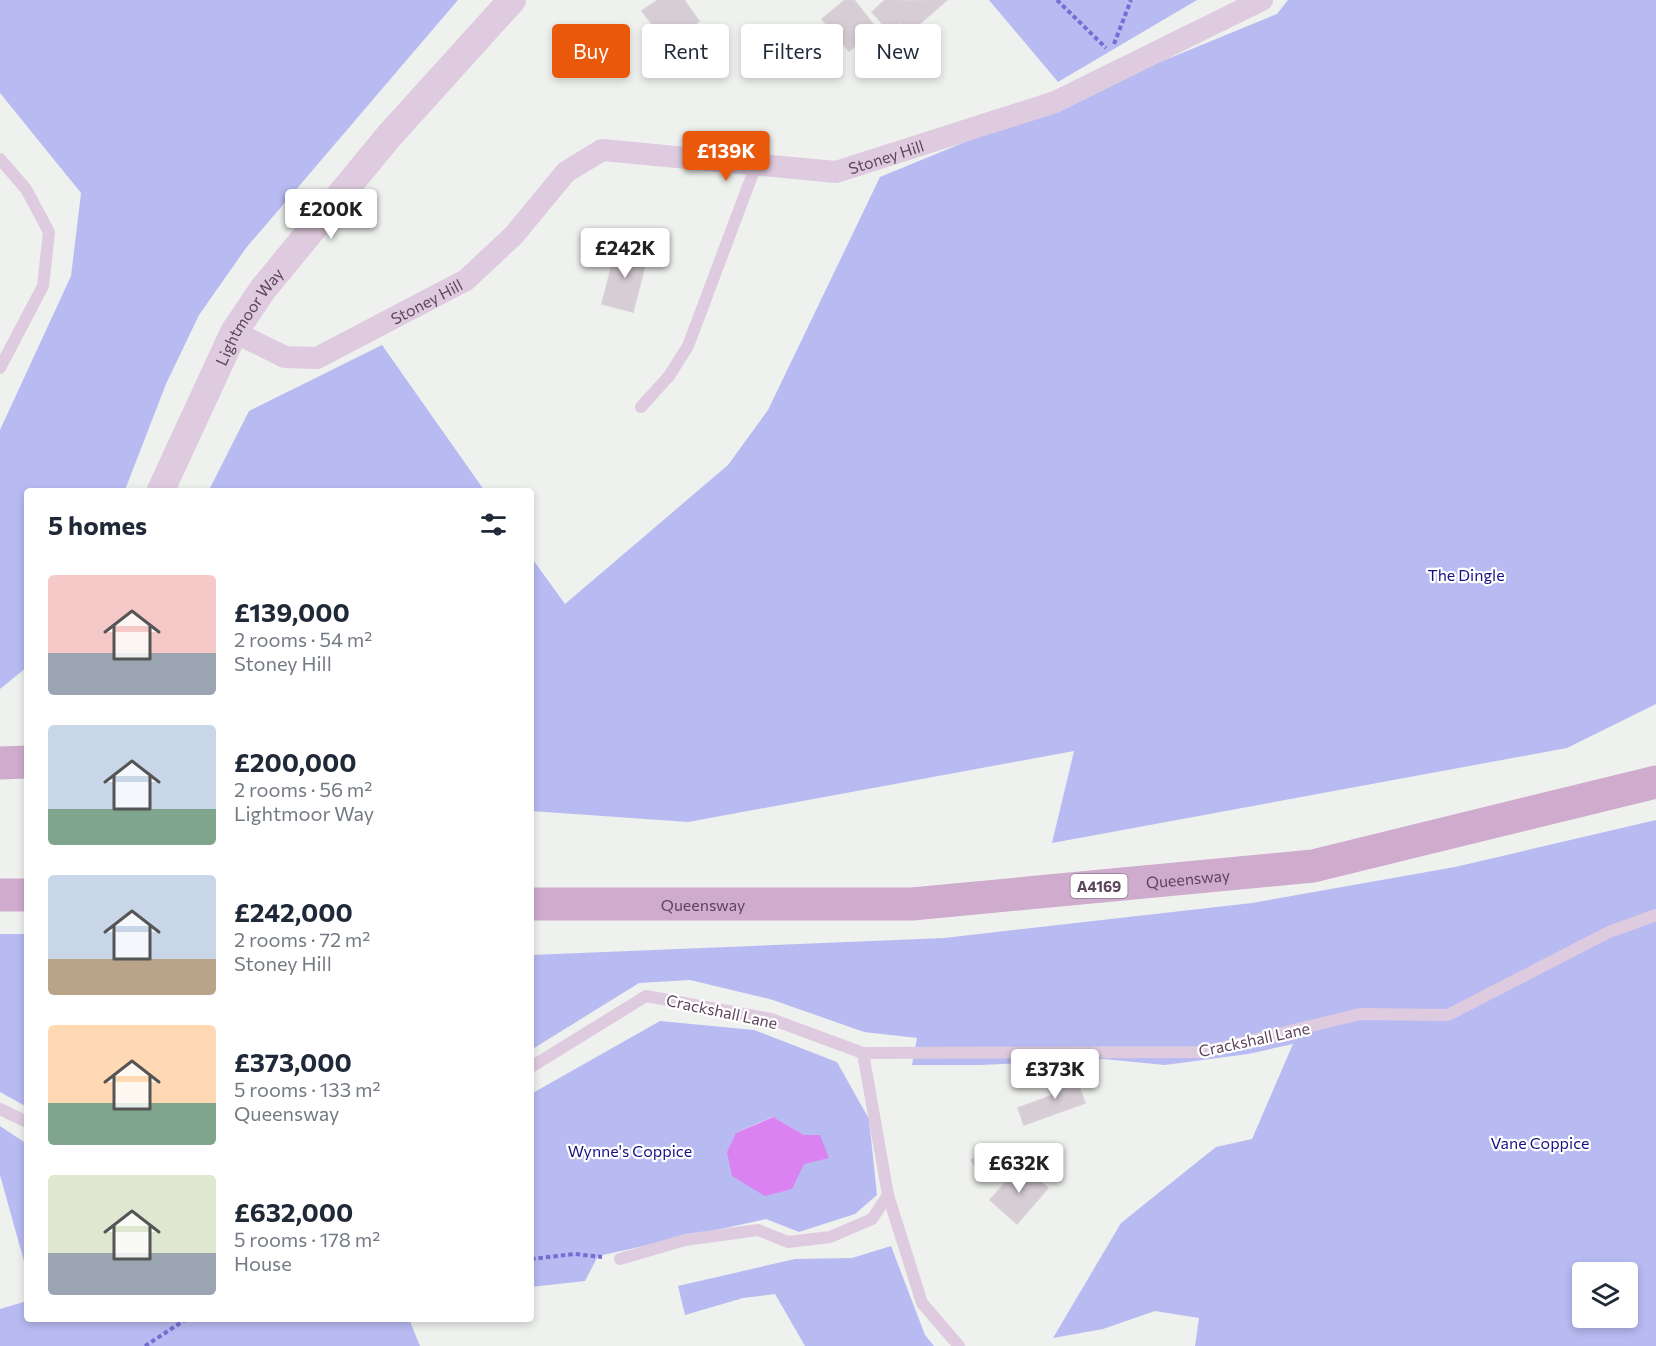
<!DOCTYPE html>
<meta charset="utf-8">
<style>
body{margin:0;font-family:Commissioner,sans-serif;background:#f2f2f3;color:#1f2937;height:100vh;display:flex;flex-direction:column;font-size:22px;white-space:nowrap}
*{box-sizing:border-box;margin:0}
p{font-size:20px;color:#747a83}
.icon{flex:none;width:33px;height:33px;fill:none;stroke:currentColor;stroke-width:2;stroke-linecap:round;stroke-linejoin:round}
.map{position:relative;flex:1;overflow:hidden}
.sheet{position:absolute;left:24px;top:488px;width:510px;height:834px;display:flex;flex-direction:column;background:#fff;border-radius:6px;box-shadow:0 3px 9px #0003}
.sheet>*{flex:none}
.guide{position:absolute;left:552px;top:24px;width:570px;height:54px;display:flex;gap:12px}
.fabs{position:absolute;left:1572px;top:1262px;display:grid;gap:12px}
.fabs a{display:grid;place-items:center;width:66px;height:66px;border-radius:6px;background:#fff;box-shadow:0 3px 9px #0003;font-size:30px}
.price{position:absolute;translate:-50% -51px;padding:0 14px;border-radius:6px;background:#fff;color:#222;font-size:20px;line-height:39px;filter:drop-shadow(0 2px 3px #0008)}
.price::after{content:'';position:absolute;left:50%;top:36px;width:18px;height:14px;margin-left:-9px;background:inherit;clip-path:polygon(0 0,100% 0,50% 100%)}
.price.selected{background:#ea580c;color:#fff}
ul{padding:0;list-style:none}
li{display:flex;align-items:center;gap:18px;height:150px;padding:0 24px}
li span{display:grid;place-items:center;flex:none;width:168px;height:120px;border-radius:6px;color:#555}
li>.icon{margin-inline-start:auto}
span .icon{width:72px;height:72px;fill:#fffc;stroke-width:1}
li b{font-size:26px}
h2{display:flex;justify-content:space-between;align-items:center;height:72px;padding:0 24px;font-size:26px}
.tag{padding:0 21px;border-radius:6px;background:#fff;box-shadow:0 3px 9px #0003;font-size:21px;line-height:54px}
.tag.selected{background:#ea580c;color:#fff}
.map>svg:first-child{display:block}
.green{fill:#b8bbf2;fill-rule:evenodd}
.water{fill:#da82f2}
.building{fill:#d6cdd5;stroke:#dad1d8;stroke-width:1.5}
.lines{fill:none;stroke-linecap:round;stroke-linejoin:round}
.path{stroke:#766ed2;stroke-width:4;stroke-dasharray:4.5 3;stroke-linecap:butt}
.service{stroke:#dfcbdf;stroke-width:12}
.minor{stroke:#dfcbdf;stroke-width:22}
.tertiary{stroke:#dfcbdf;stroke-width:28}
.primary{stroke:#cfabcd;stroke-width:33}
.labels{text-anchor:middle;dominant-baseline:central;stroke-width:4.5;stroke-linejoin:round;paint-order:stroke}
.shield{fill:#fff;stroke:#8e7d8d;stroke-width:1.5}
.shield-label{font-size:15px;font-weight:bold;fill:#5d455c}
.street-label{font-size:16px;fill:#5d455c;stroke:#fff}
.park-label{font-size:16px;fill:#181083;stroke:#fff}
</style>
<div class="map">
<svg width="1656" height="1346" viewBox="0 0 1656 1346">
<rect width="100%" height="100%" fill="#eff1ee"/>
<g class="green">
<path d="M0,0H458L246,248L199,315L166,384L125,490H27V667L0,689V430L71,276L81,193L0,93Z"/>
<path d="M989,0H1197L1058,82Z"/>
<path d="M1288,0H1656V704L1567,748L1052,843L1074,751L688,822L531,811V557L565,604L728,465L768,410L880,177L1277,14Z"/>
<path d="M382,345L484,490H209L249,411Z"/>
<path d="M1656,820V1346H1195L1199,1318L1155,1311L1103,1329L1053,1338L1121,1223L1216,1147L1252,1139L1293,1044L1248,1054L1165,1065L1103,1059L981,1065H912L917,1038L864,1032L773,1000L690,980L639,983L531,1050V955L944,938L1252,903L1455,867ZM1582,1272H1628V1317H1582Z"/>
<path d="M0,934H27V1107L0,1092Z"/>
<path d="M660,1021L754,1030L837,1062L869,1119L877,1195L855,1214L799,1232L766,1219L598,1256L585,1281L531,1287V1094ZM772,1117L804,1135L736,1133Z"/>
<path d="M0,1126L27,1144V1272L0,1175Z"/>
<path d="M891,1246L925,1335L934,1346H805L775,1294L743,1298L685,1315L678,1286L795,1259L852,1258Z"/>
<path d="M27,1301V1318L409,1319L420,1346H0V1309Z"/>
</g>
<path class="water" d="M773,1117L804,1135H820L829,1158L804,1164L792,1189L765,1196L732,1176L727,1152L736,1133Z"/>
<g class="building">
<path d="M658,0H684L699,21L668,45L642,11Z"/>
<path d="M845,0H854L876,28L849,51L822,19Z"/>
<path d="M885,0L907,1L947,0L909,33L899,22L889,31L872,12Z"/>
<path d="M617,245L648,254L633,312L602,304Z"/>
<path d="M1074,1072L1085,1103L1024,1125L1018,1108L1056,1094L1051,1080Z"/>
<path d="M988,1149L999,1165L982,1177L971,1160Z"/>
<path d="M1021,1165L1048,1188L1017,1224L990,1200Z"/>
</g>
<g class="lines">
<g class="path">
<path d="M1057,0L1106,48"/>
<path d="M1114,44L1131,0"/>
<path d="M531,1259L575,1254L602,1257"/>
<path d="M145,1346L188,1318"/>
</g>
<g class="service">
<path d="M0,159L26,189L49,232L43,286L0,368"/>
<path d="M641,407L669,376L688,346L756,165"/>
<path d="M531,1067L646,996L771,1019L863,1053L1204,1052L1360,1014L1448,1015L1609,932L1656,915"/>
<path d="M0,1109L27,1122"/>
<path d="M888,1195L922,1303L959,1346"/>
<path d="M620,1259L685,1240L758,1230L788,1242L830,1237L872,1219L888,1195L863,1053"/>
</g>
<path class="minor" id="s1" d="M234,332L285,357L317,358L466,280L514,235L566,172L602,150L836,172L1055,102L1262,0"/>
<path class="tertiary" id="s2" d="M161,490L234,332L263,289L389,136L512,0"/>
<g class="primary">
<path d="M0,763L27,762"/>
<path d="M0,895H27"/>
<path id="s3" d="M531,904H912L1313,866L1656,782"/>
</g>
</g>
<g class="labels">
<rect class="shield" x="1070.5" y="874" width="57" height="24" rx="4.5"/>
<g class="shield-label">
<text x="1099" y="886">A4169</text>
</g>
<g class="street-label">
<text stroke="none"><textPath href="#s1" startOffset="734">Stoney Hill</textPath></text>
<text stroke="none"><textPath href="#s1" startOffset="212">Stoney Hill</textPath></text>
<text stroke="none"><textPath href="#s2" startOffset="195">Lightmoor Way</textPath></text>
<text stroke="none"><textPath href="#s3" startOffset="658">Queensway</textPath></text>
<text stroke="none"><textPath href="#s3" startOffset="172">Queensway</textPath></text>
<text transform="translate(722 1011) rotate(12)">Crackshall Lane</text>
<text transform="translate(1254 1039) rotate(-12)">Crackshall Lane</text>
</g>
<g class="park-label">
<text x="1466" y="574">The Dingle</text>
<text x="1540" y="1142">Vane Coppice</text>
<text x="630" y="1150">Wynne's Coppice</text>
</g>
</g>
</svg>
<div class="fabs">
<a><svg class="icon" aria-label="layers" viewBox="0 0 24 24"><path d="M12 4l9 5-9 5-9-5zM3 14l9 5 9-5"/></svg></a>
</div>
<b class="price selected" style="left:726px;top:182px">£139K</b>
<b class="price" style="left:331px;top:240px">£200K</b>
<b class="price" style="left:625px;top:279px">£242K</b>
<b class="price" style="left:1055px;top:1100px">£373K</b>
<b class="price" style="left:1019px;top:1194px">£632K</b>
<div class="guide">
<a class="tag selected">Buy</a>
<a class="tag">Rent</a>
<a class="tag">Filters</a>
<a class="tag">New</a>
</div>
<section class="sheet">
<h2>5 homes<svg class="icon" aria-label="filters" viewBox="0 0 24 24"><path d="M4 7h16M4 17h16"/><circle cx="9" cy="7" r="2"/><circle cx="15" cy="17" r="2"/></svg></h2>
<ul>
<li><span style="background:linear-gradient(#f6c9c9 65%,#9aa5b1 0)"><svg class="icon" aria-label="home" viewBox="0 0 24 24"><path d="M3 11l9-7 9 7M6 9v11h12V9"/></svg></span><div><b>£139,000</b><p>2 rooms · 54 m²</p><p>Stoney Hill</p></div></li>
<li><span style="background:linear-gradient(#c9d6e8 70%,#7fa58c 0)"><svg class="icon" aria-label="home" viewBox="0 0 24 24"><path d="M3 11l9-7 9 7M6 9v11h12V9"/></svg></span><div><b>£200,000</b><p>2 rooms · 56 m²</p><p>Lightmoor Way</p></div></li>
<li><span style="background:linear-gradient(#c9d6e8 70%,#b9a48a 0)"><svg class="icon" aria-label="home" viewBox="0 0 24 24"><path d="M3 11l9-7 9 7M6 9v11h12V9"/></svg></span><div><b>£242,000</b><p>2 rooms · 72 m²</p><p>Stoney Hill</p></div></li>
<li><span style="background:linear-gradient(#ffd9b3 65%,#7fa58c 0)"><svg class="icon" aria-label="home" viewBox="0 0 24 24"><path d="M3 11l9-7 9 7M6 9v11h12V9"/></svg></span><div><b>£373,000</b><p>5 rooms · 133 m²</p><p>Queensway</p></div></li>
<li><span style="background:linear-gradient(#dfe7d0 65%,#9aa5b1 0)"><svg class="icon" aria-label="home" viewBox="0 0 24 24"><path d="M3 11l9-7 9 7M6 9v11h12V9"/></svg></span><div><b>£632,000</b><p>5 rooms · 178 m²</p><p>House</p></div></li>
</ul>
</section>
</div>
